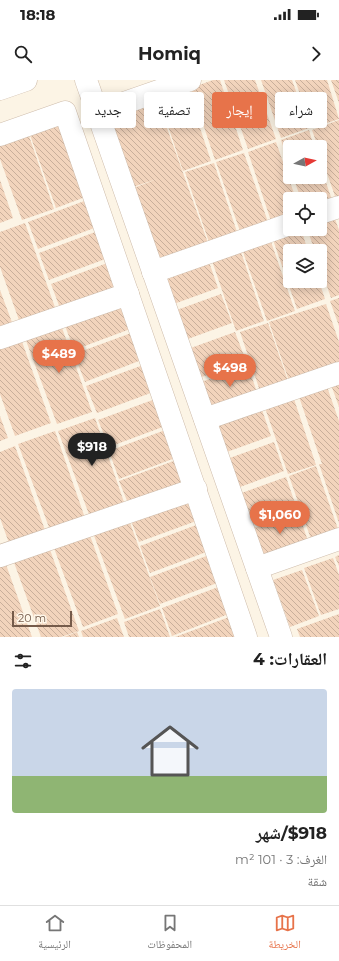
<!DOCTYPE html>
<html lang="ar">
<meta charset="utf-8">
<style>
body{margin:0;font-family:Montserrat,"Noto Naskh Arabic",sans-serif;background:#f6f6f6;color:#222;direction:rtl;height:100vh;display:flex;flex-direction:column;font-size:15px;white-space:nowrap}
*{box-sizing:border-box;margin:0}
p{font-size:13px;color:#767676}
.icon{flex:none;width:22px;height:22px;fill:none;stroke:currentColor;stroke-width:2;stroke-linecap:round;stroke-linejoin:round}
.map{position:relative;height:557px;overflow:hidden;direction:ltr}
.drawer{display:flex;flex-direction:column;background:#fff;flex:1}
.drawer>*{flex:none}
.banner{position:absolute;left:12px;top:12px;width:315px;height:36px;direction:rtl;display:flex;gap:8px}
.needle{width:26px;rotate:82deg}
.tools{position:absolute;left:283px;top:60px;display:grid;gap:8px}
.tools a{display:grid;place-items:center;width:44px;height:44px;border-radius:4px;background:#fff;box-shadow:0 2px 10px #0003;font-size:20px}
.scale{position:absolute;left:12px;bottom:10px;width:60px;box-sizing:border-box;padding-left:4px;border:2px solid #755b4a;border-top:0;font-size:11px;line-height:14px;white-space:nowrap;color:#755b4a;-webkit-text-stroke:3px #fff8eb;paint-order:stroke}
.price{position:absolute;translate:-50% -34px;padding:0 9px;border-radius:14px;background:#e7734a;color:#fff;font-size:13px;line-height:26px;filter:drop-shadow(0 1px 2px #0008)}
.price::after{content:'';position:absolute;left:50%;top:24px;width:12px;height:9px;margin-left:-6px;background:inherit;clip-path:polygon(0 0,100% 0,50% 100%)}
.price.on{background:#222;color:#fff}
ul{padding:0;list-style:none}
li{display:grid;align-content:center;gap:8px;height:212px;padding:0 12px}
li span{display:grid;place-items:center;height:124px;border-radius:4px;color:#555}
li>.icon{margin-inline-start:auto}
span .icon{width:72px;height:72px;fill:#fffc;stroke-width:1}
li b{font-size:17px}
h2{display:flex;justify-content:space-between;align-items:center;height:48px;padding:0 12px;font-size:17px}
.tag{padding:0 14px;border-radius:4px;background:#fff;box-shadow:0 2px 10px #0003;font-size:14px;line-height:36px}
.tag.on{background:#e7734a;color:#fff}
.status{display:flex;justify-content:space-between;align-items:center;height:28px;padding:0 20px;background:#fff;direction:ltr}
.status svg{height:11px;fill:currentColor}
header{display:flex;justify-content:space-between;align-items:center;height:52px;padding:0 12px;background:#fff;font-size:18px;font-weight:700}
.menu{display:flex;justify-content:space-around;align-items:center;height:56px;border-top:1px solid #e0e0e0;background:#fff;font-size:11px;color:#767676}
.menu a{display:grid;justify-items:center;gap:2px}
.menu .on{color:#e7734a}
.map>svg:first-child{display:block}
.building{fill:url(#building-back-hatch)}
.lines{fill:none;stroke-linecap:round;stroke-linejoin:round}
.minor-casing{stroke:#cebcab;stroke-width:23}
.minor{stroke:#fff;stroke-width:22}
</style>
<div class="status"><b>18:18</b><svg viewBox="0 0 49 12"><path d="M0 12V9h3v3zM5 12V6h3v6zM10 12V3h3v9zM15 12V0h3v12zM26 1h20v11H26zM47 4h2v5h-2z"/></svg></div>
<header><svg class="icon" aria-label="forward" viewBox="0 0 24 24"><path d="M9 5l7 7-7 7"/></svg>Homiq<svg class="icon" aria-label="search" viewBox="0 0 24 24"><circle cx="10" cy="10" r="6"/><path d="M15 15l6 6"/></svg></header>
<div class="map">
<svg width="339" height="557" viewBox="0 0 339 557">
<defs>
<pattern id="building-back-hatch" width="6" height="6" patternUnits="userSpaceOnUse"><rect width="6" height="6" fill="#f2d4bc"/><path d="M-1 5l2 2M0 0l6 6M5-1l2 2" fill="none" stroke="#c9af9b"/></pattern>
</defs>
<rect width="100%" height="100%" fill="#fcf4e5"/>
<g class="building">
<path d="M213,0H220L243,70L215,80L191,8Z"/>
<path d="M224,0H255L276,59L248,69Z"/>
<path d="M261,0H292L309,48L281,58Z"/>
<path d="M295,0H327L339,39L312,48Z"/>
<path d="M331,0H339V23Z"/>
<path d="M187,9L211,81L183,91L159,19Z"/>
<path d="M157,20L208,163L158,181L131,109L157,99L130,108L105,37Z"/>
<path d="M339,40V121L337,122L320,73V67H318L312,50Z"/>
<path d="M62,41L88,116L56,128L29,52Z"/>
<path d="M309,50L314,67H290V87L281,60Z"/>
<path d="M28,53L54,129L22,140L0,79V63Z"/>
<path d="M276,62L296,119H290V138L272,144L248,72Z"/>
<path d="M244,73L269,145L241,154L216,82Z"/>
<path d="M214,83L238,155L210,165L185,92Z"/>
<path d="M320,85L333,123L320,127V119H301L293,97H320Z"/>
<path d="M0,100L13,138L0,143Z"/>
<path d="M87,120L97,147L38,169L28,142Z"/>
<path d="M334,136L339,150V215L331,218L320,186V171H315L307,149H320V141Z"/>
<path d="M25,143L56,230L20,243L0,187V152Z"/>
<path d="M294,149H301L308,171H290V201H319L325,219L297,229L272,157Z"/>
<path d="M98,151L108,178L49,200L39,173Z"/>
<path d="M270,159L295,231L267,241L242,169Z"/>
<path d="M240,169L264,241L236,251L211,178Z"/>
<path d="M208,179L218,208L171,225L161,196Z"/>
<path d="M110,182L120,209L61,231L51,204Z"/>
<path d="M0,210L13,245L0,249Z"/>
<path d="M221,214L232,243L185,260L174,231Z"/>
<path d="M339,218V246L330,221Z"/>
<path d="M123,221L133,248L74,270L64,243Z"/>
<path d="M326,224L339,262V285L289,301L269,242Z"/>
<path d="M268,243L288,301L260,311L240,252Z"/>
<path d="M61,245L92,332L57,344L25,258Z"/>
<path d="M134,252L144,279L85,302L74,274Z"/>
<path d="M235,252L246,281L199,298L188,269Z"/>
<path d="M20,256L51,343L15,356L0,314V263Z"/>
<path d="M146,284L156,311L97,333L86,306Z"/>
<path d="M248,286L258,315L211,331L201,302Z"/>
<path d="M339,296V327L329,299Z"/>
<path d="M325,301L339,341V443L319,384H322L297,311Z"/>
<path d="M293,316L316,385L288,394L264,325Z"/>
<path d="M158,318L168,345L109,367L98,340Z"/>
<path d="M261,327L271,356L224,373L214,344Z"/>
<path d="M0,336L8,358L0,361Z"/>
<path d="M95,338L125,425L90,437L58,351Z"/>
<path d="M168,349L178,377L119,399L109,371Z"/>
<path d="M55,351L85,438L50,450L18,364Z"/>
<path d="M274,362L284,391L237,408L227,379Z"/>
<path d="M15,366L46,453L10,466L0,438V372Z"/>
<path d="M179,379L189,406L130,428L119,401Z"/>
<path d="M316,386L339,452L312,462L289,396Z"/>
<path d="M286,397L296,426L249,443L239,414Z"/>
<path d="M188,413L199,440L139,462L129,435Z"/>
<path d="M298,432L308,461L261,478L251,449Z"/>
<path d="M129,440L160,526L125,539L93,453Z"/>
<path d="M199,444L209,471L150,493L140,466Z"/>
<path d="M87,447L118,534L83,547L51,460Z"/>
<path d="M48,464L79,551L61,557H41L12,477Z"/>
<path d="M209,475L220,502L160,524L150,497Z"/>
<path d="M339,475V486L335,477Z"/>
<path d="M333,478L339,495V529L321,535L304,488Z"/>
<path d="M4,479L32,557H0V480Z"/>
<path d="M302,490L319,536L290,547L273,500Z"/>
<path d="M221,506L231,533L172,556L162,528Z"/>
<path d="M160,529L170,557H129L124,542Z"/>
<path d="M339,534V557H300L297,549Z"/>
<path d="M232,536L240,557H175Z"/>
<path d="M117,538L124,557H83L81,551Z"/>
<path d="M77,552L79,557H64Z"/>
</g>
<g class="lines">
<g class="minor-casing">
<g id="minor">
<path d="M86,0L281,557"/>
<path d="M0,9L26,0"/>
<path d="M98,32L190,0"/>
<path d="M0,55L65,32L246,557"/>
<path d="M320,133L339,127"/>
<path d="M153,192L290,144"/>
<path d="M0,258L128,214"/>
<path d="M205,339L339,293"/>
<path d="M0,476L196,409"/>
<path d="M257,488L339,459"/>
</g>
</g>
<use href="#minor" class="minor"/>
</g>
</svg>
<div class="tools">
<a><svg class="needle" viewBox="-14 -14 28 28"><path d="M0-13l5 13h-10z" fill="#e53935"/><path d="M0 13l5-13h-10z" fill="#767676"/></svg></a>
<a><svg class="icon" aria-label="locate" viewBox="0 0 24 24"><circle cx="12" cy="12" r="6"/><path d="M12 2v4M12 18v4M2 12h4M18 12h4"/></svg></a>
<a><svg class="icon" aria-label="layers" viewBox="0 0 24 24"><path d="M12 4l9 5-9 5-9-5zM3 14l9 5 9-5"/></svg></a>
</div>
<div class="scale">20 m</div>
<b class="price" style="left:59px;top:294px">$489</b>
<b class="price" style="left:230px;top:308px">$498</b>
<b class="price on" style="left:92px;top:387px">$918</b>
<b class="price" style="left:280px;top:455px">$1,060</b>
<div class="banner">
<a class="tag">شراء</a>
<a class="tag on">إيجار</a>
<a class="tag">تصفية</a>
<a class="tag">جديد</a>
</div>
</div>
<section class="drawer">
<h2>العقارات: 4<svg class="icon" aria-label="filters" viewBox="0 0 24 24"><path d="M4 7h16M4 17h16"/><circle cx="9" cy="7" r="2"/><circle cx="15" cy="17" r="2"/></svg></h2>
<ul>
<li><span style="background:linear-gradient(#c9d6e8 70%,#8fb573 0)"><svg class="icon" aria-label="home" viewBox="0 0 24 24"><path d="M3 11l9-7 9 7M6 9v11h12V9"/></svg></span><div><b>$918/شهر</b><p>الغرف: 3 · 101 m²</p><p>شقة</p></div></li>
</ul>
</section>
<nav class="menu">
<a class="on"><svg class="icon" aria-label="map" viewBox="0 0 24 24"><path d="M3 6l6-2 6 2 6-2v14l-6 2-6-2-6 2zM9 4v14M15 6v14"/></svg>الخريطة</a>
<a><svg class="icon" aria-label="saved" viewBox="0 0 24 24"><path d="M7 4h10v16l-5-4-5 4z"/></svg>المحفوظات</a>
<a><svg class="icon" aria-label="home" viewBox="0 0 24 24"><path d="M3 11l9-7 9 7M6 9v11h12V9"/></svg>الرئيسية</a>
</nav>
